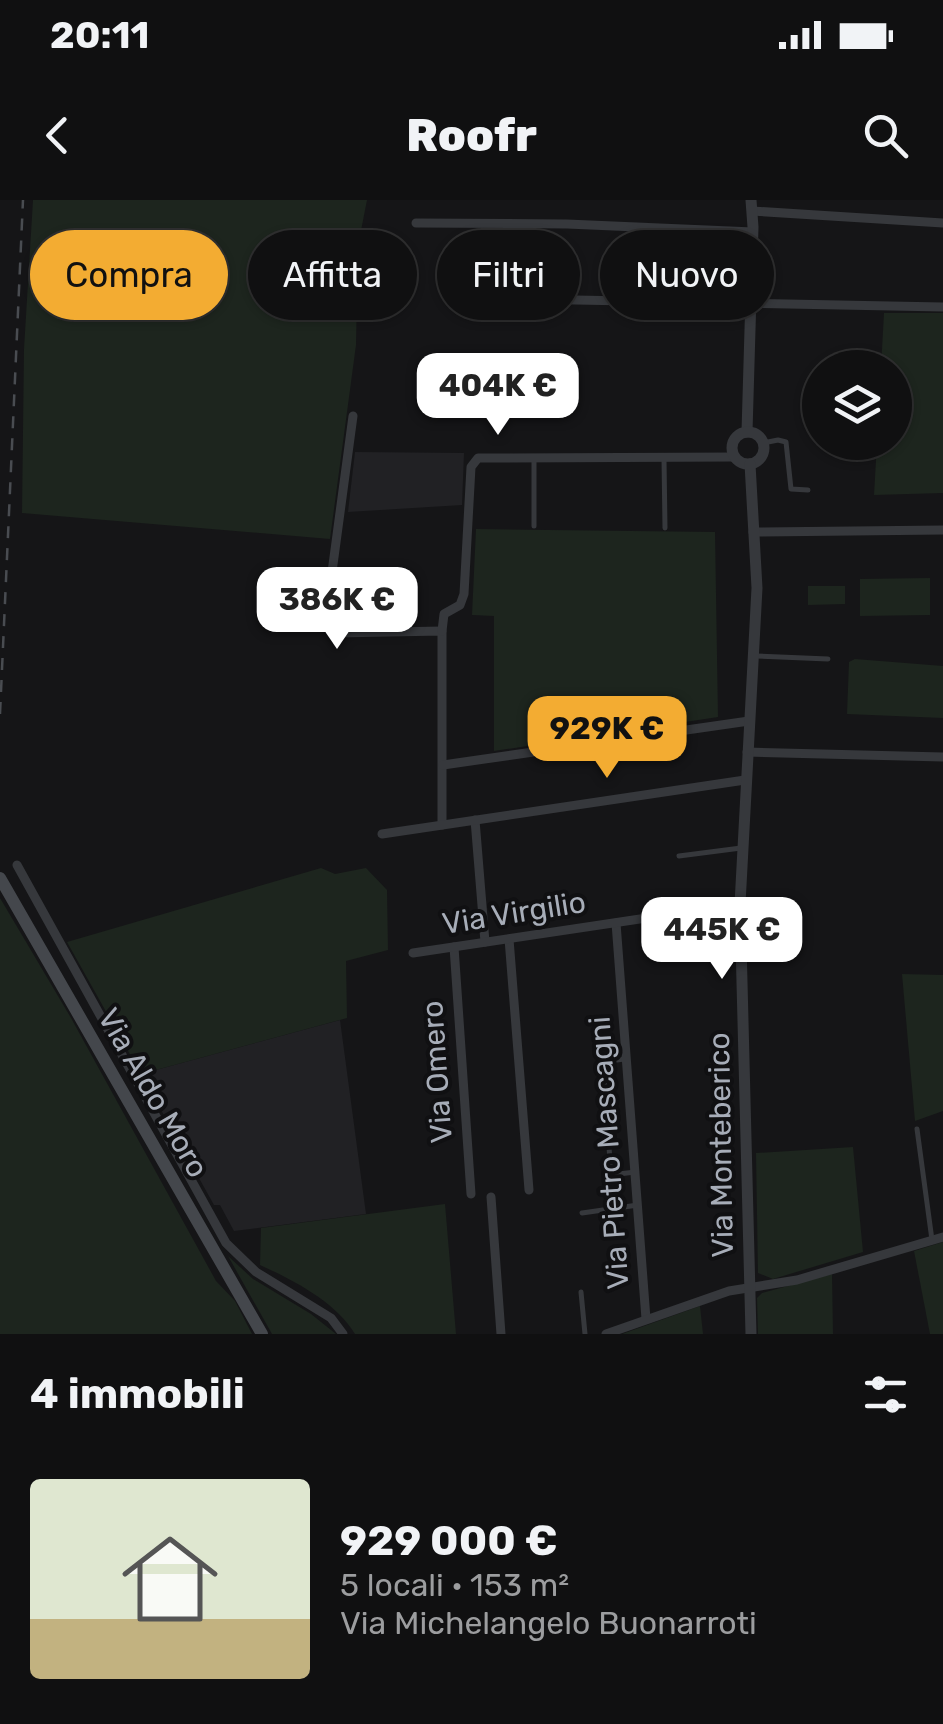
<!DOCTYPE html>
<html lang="it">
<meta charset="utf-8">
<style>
body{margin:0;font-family:Rubik,sans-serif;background:#19191a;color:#f1f3f6;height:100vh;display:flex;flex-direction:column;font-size:38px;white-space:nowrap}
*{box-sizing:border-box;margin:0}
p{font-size:32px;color:#9c9d9f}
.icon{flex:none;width:55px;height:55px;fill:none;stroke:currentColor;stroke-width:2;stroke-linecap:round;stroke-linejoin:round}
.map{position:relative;height:1134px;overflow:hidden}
.details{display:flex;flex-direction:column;background:#101011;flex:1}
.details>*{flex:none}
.hud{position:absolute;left:30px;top:30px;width:885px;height:90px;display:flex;gap:20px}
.tools{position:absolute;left:802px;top:150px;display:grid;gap:20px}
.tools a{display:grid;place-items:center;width:110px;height:110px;border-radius:50%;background:#101011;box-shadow:0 2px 8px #0004,0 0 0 2px #303031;font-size:50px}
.price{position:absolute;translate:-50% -85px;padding:0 22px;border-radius:20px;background:#fff;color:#222;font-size:32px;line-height:65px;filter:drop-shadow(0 2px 5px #0008)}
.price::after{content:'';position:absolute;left:50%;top:60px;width:30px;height:22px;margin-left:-15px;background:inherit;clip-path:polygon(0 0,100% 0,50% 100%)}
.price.on{background:#f3ac32;color:#111}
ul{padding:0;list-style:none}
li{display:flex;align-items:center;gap:30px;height:250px;padding:0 30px}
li+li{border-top:2px solid #303031}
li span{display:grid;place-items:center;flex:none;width:280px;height:200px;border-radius:10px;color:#555}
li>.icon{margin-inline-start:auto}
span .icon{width:120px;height:120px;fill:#fffc;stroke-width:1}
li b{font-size:42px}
h2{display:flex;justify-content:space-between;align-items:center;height:120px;padding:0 30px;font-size:42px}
.pill{padding:0 35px;border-radius:45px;background:#101011;box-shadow:0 2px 8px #0004,0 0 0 2px #303031;font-size:35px;line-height:90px}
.pill.on{background:#f3ac32;color:#111}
.status{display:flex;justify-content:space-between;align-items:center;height:70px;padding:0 50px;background:#101011;direction:ltr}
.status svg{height:28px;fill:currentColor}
header{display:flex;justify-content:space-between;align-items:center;height:130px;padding:0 30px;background:#101011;font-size:45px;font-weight:800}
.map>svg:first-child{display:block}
.built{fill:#212124}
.green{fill:#1d251e}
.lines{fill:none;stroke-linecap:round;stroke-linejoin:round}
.service{stroke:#36383c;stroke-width:5}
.minor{stroke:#36383c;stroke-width:9}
.tertiary{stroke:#36383c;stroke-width:11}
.secondary{stroke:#44474c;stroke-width:12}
.rail{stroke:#494c51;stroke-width:2.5;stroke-dasharray:12 10;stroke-linecap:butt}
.labels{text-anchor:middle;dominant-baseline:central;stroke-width:8;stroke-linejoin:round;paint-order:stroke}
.street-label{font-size:30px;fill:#a7adb8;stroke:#101012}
</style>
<div class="status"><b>20:11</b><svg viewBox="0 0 49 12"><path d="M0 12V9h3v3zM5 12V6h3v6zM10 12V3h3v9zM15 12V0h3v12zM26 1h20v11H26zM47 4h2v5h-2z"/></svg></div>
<header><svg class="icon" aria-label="back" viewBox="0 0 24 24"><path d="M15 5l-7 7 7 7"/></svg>Roofr<svg class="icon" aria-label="search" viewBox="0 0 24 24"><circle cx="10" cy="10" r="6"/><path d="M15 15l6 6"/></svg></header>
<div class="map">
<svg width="943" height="1134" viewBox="0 0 943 1134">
<rect width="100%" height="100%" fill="#151517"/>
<g class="built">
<path d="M355,252L464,253L462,305L348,312Z"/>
<path d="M340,820L366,1014L234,1031L220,1005H214L141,874Z"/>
</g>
<g class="green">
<path d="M33,0H367L358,46L356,145L330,339L22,313L24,149Z"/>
<path d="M884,113H943V293L874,295L877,243L895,242V168L881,167Z"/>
<path d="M476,329L715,332L718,517L494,551V416L472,415Z"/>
<path d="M930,378V415L860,416V379Z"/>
<path d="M808,386H845V404L808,405Z"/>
<path d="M855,459L943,466V518L847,514L849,462Z"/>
<path d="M321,668L335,674L366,668L387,690L388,750L346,761L347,818L141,874L67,742Z"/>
<path d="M0,698L71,818L216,1081L235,1101L252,1134H0Z"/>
<path d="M902,774L943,775V911L915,921Z"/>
<path d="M853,947L863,1052L773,1079L758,1073L756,953Z"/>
<path d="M445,1004L456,1134H355C336,1102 293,1080 260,1065L261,1028Z"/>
<path d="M943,1042V1134H930L914,1051Z"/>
<path d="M228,1056L253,1079L311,1114L336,1134H272Z"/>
<path d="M832,1074L833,1134H758L757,1098L762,1093Z"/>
<path d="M700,1106L703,1134H622Z"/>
</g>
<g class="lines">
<g class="service">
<path d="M763,243L778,240L786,242L791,289L808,290"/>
<path d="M534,257V326"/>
<path d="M664,259L665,328"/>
<path d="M756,456L828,459"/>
<path d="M679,656L741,648"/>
<path d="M624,859L603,862L611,975L635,972"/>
<path d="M917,929L932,1040"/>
<path d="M582,1013L638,1005"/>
<path d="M581,1092L585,1134"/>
</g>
<g class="minor">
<path d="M752,11L943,23"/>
<path d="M416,23L567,24L753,32"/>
<path d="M474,98L943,107"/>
<path d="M353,216L325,424L336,433L442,431V625"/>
<path d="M753,332L943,330"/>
<path d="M442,431L444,414L460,405L464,394L471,267L478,258L735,257"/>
<path d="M747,552L943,557"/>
<path d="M443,565L749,521"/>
<path d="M475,620L485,742"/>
<path d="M382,634L745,580"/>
<path d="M17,665L226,1043L256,1072L331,1118L343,1134"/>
<path d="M616,723L646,1119"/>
<path d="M509,739L529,990"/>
<path d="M454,747L471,994"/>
<path d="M413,753L740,704"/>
<path d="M491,997L501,1134"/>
<path d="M606,1134L729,1091L797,1080L943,1037"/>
</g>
<g class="tertiary">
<path d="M747,232L753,27L751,0"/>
<circle cx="748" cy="248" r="16"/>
<path d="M750,264L757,388L740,704L751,1134"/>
</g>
<path class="secondary" d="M0,678L262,1134"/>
<path class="rail" d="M0,514L23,0"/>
</g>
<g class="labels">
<g class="street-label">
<text transform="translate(514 713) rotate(-9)">Via Virgilio</text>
<text transform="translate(437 872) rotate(-94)">Via Omero</text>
<text transform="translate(153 893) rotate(60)">Via Aldo Moro</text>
<text transform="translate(721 945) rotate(-91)">Via Monteberico</text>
<text transform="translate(609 953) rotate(-94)">Via Pietro Mascagni</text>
</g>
</g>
</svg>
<div class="tools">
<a><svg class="icon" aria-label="layers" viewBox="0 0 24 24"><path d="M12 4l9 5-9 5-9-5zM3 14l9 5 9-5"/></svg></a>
</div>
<b class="price" style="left:498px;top:238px">404K €</b>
<b class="price" style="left:337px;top:452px">386K €</b>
<b class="price on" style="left:607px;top:581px">929K €</b>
<b class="price" style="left:722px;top:782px">445K €</b>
<div class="hud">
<a class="pill on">Compra</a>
<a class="pill">Affitta</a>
<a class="pill">Filtri</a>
<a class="pill">Nuovo</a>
</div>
</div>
<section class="details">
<h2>4 immobili<svg class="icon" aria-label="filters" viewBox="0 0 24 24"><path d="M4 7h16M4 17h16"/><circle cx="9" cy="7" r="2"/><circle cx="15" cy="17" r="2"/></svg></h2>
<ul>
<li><span style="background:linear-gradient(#dfe7d0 70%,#c2b280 0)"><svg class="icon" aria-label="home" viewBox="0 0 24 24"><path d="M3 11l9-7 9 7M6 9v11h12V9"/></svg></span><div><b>929 000 €</b><p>5 locali · 153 m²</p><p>Via Michelangelo Buonarroti</p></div></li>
</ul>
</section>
